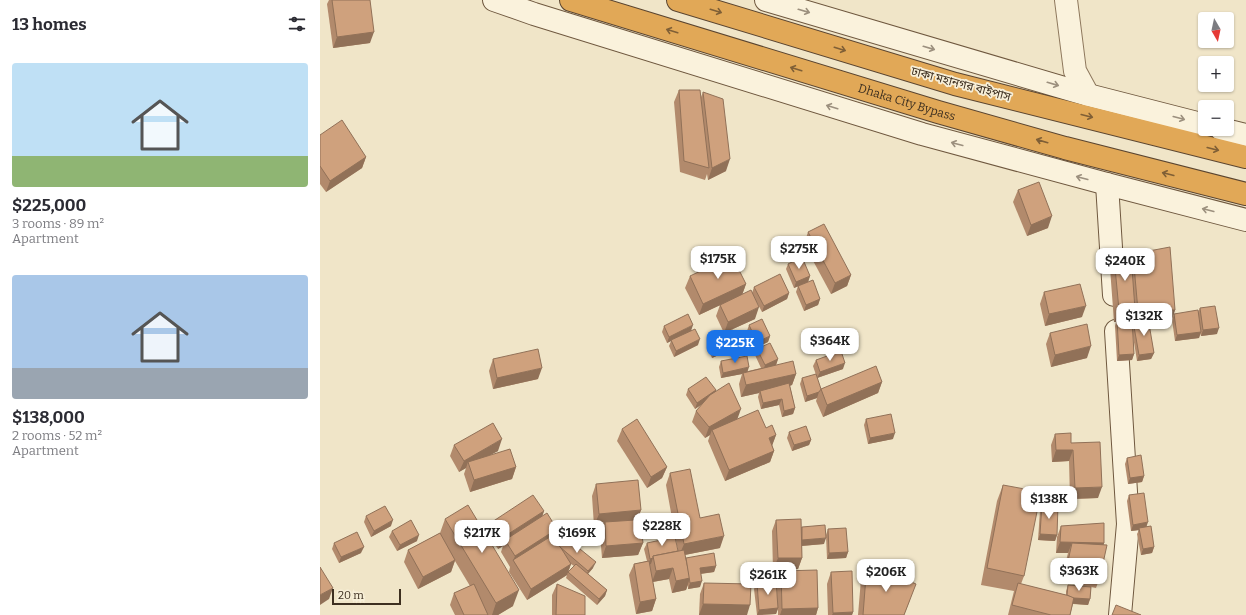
<!DOCTYPE html>
<meta charset="utf-8">
<style>
body{margin:0;font-family:Bitter,"Noto Sans Bengali",serif;background:#f2f2f3;color:#2b2b33;height:100vh;display:flex;flex-direction:column;font-size:15px;white-space:nowrap}
*{box-sizing:border-box;margin:0}
p{font-size:13px;color:#7c7c81}
.icon{flex:none;width:22px;height:22px;fill:none;stroke:currentColor;stroke-width:2;stroke-linecap:round;stroke-linejoin:round}
.map{position:relative;flex:1;overflow:hidden}
.side{display:flex;flex-direction:column;background:#fff;width:320px}
.side>*{flex:none}
.needle{width:26px;rotate:171deg}
.controls{position:absolute;left:878px;top:12px;display:grid;gap:8px}
.controls a{display:grid;place-items:center;width:36px;height:36px;border-radius:4px;background:#fff;box-shadow:0 1px 3px #0004;font-size:20px}
.scale{position:absolute;left:12px;bottom:10px;width:69px;box-sizing:border-box;padding-left:4px;border:2px solid #3d2f20;border-top:0;font-size:11px;line-height:14px;white-space:nowrap;color:#3d2f20;-webkit-text-stroke:3px #f7efd8;paint-order:stroke}
.price{position:absolute;translate:-50% -34px;padding:0 9px;border-radius:8px;background:#fff;color:#222;font-size:13px;line-height:26px;filter:drop-shadow(0 1px 2px #0008)}
.price::after{content:'';position:absolute;left:50%;top:24px;width:12px;height:9px;margin-left:-6px;background:inherit;clip-path:polygon(0 0,100% 0,50% 100%)}
.price.selected{background:#1a73e8;color:#fff}
ul{padding:0;list-style:none}
li{display:grid;align-content:center;gap:8px;height:212px;padding:0 12px}
li span{display:grid;place-items:center;height:124px;border-radius:4px;color:#555}
li>.icon{margin-inline-start:auto}
span .icon{width:72px;height:72px;fill:#fffc;stroke-width:1}
li b{font-size:17px}
h2{display:flex;justify-content:space-between;align-items:center;height:48px;padding:0 12px;font-size:17px}
main{display:flex;flex:1;min-height:0}
.map>svg:first-child{display:block}
.lines{fill:none;stroke-linecap:round;stroke-linejoin:round}
.street-casing{stroke:#8d775c;stroke-width:24}
.secondary-casing{stroke:#6f583f;stroke-width:24}
.highway-casing{stroke:#5b4530;stroke-width:24}
.street{stroke:#faf2dc;stroke-width:22}
.secondary{stroke:#faf2dc;stroke-width:22}
.highway{stroke:#e1a857;stroke-width:22}
.wall{fill:#b28a6c;fill-rule:evenodd}
.shaded-wall{fill:#917158}
.building{fill:#cfa17d;stroke:#917158}
.oneway{stroke:#7f5f36}
.oneway2{stroke:#9c907e}
.labels{text-anchor:middle;dominant-baseline:central;stroke-width:3.5;stroke-linejoin:round;paint-order:stroke}
.street-label{font-size:12px;fill:#3d2f20;stroke:#f7efd8}
</style>
<main>
<section class="side">
<h2>13 homes<svg class="icon" aria-label="filters" viewBox="0 0 24 24"><path d="M4 7h16M4 17h16"/><circle cx="9" cy="7" r="2"/><circle cx="15" cy="17" r="2"/></svg></h2>
<ul>
<li><span style="background:linear-gradient(#bfe0f5 75%,#8fb573 0)"><svg class="icon" aria-label="home" viewBox="0 0 24 24"><path d="M3 11l9-7 9 7M6 9v11h12V9"/></svg></span><div><b>$225,000</b><p>3 rooms · 89 m²</p><p>Apartment</p></div></li>
<li><span style="background:linear-gradient(#a9c7e8 75%,#9aa5b1 0)"><svg class="icon" aria-label="home" viewBox="0 0 24 24"><path d="M3 11l9-7 9 7M6 9v11h12V9"/></svg></span><div><b>$138,000</b><p>2 rooms · 52 m²</p><p>Apartment</p></div></li>
</ul>
</section>
<div class="map">
<svg width="926" height="615" viewBox="0 0 926 615">
<rect width="100%" height="100%" fill="#f0e5c8"/>
<g class="lines">
<g class="street-casing">
<path id="street" d="M746,0L755,71L768,95"/>
</g>
<g class="secondary-casing">
<g id="secondary">
<path d="M174,0L214,14L602,134L787,184L926,220"/>
<path d="M446,0L768,95L885,125"/>
<path d="M901,129L926,135"/>
<path d="M787,184L794,295"/>
<path d="M796,331L808,524L800,615"/>
</g>
</g>
<g class="highway-casing">
<g id="highway">
<path id="s1" d="M251,0L618,112L745,148L926,194"/>
<path d="M358,0L635,84L926,157"/>
</g>
</g>
<use href="#street" class="street"/>
<use href="#secondary" class="secondary"/>
<use href="#highway" class="highway"/>
</g>
<g class="wall">
<path d="M9,0H50V43L13,48L7,4Z"/>
<path d="M359,90L381,97L383,92L406,171L388,180L387,174L385,180L360,172L354,102Z"/>
<path d="M0,135L46,157L42,168L6,192L0,184Z"/>
<path d="M698,190L728,228L707,236L693,202Z"/>
<path d="M488,232L531,275L527,286L511,294L484,244Z"/>
<path d="M813,254L855,310L851,322H828L834,353L831,359L817,361L813,336L814,354L812,360L797,361L795,326L796,322H794L790,268L794,257L811,259ZM813,315V321L812,324V319Z"/>
<path d="M468,264L490,276L488,282L474,288L466,269Z"/>
<path d="M370,276L426,284L422,295L435,319L404,333L396,316L400,305L379,315L365,288Z"/>
<path d="M478,286L500,299L498,305L484,311L476,292Z"/>
<path d="M434,287L469,293L467,299L442,312L432,293Z"/>
<path d="M724,292L762,317L725,326L720,304Z"/>
<path d="M880,308L897,334L881,336L880,333L879,338L855,341L852,320L854,314L878,312Z"/>
<path d="M429,325L450,336L448,342L435,348L427,331Z"/>
<path d="M344,326L371,330L378,345L354,357L349,346L351,341L347,343L342,332Z"/>
<path d="M730,333L767,358L731,367L726,344Z"/>
<path d="M389,341H418L416,347L392,358L387,347Z"/>
<path d="M437,349L458,359L456,365L476,374L472,385L470,386L475,408L473,414L462,417L459,405L441,409L438,397L439,393L421,397L419,384L422,374L401,378L399,367L401,361L428,371L441,368L435,355Z"/>
<path d="M173,359L218,379L173,389L169,371Z"/>
<path d="M496,360L523,369L497,378L493,366Z"/>
<path d="M482,378L501,389L562,382L558,393L503,417L496,401L497,398L485,402L480,384Z"/>
<path d="M368,389L396,390L395,392L417,420L446,428L456,435L452,445L454,451L450,462L405,481L388,441L390,435L385,438L372,422L376,411L382,404L375,409L366,395Z"/>
<path d="M546,419L573,439L548,444L544,425Z"/>
<path d="M302,429L347,467L342,478L327,488L297,441Z"/>
<path d="M469,432L491,440L489,445L472,451L467,438Z"/>
<path d="M735,434L751,443L778,498L750,499L749,461L732,462L731,445Z"/>
<path d="M134,445L178,451L167,456L196,467L192,479L150,492L144,474L146,468L139,472L130,456Z"/>
<path d="M807,458L824,476L822,482L808,484L805,464Z"/>
<path d="M350,473L400,548L365,555L366,558L396,566L394,572L381,574L380,587L368,589V585L366,590L352,593L349,579L333,582L336,599L332,611L316,614L309,575L314,564L327,561L324,549L327,543L358,551L346,485Z"/>
<path d="M276,484L321,510L317,521H315V527L323,543L318,555L282,558L280,534L284,525L274,526L272,496Z"/>
<path d="M683,485L704,576L701,584L746,595V591L748,585L769,587L741,581L748,553H736L737,537L741,526L784,543L780,577L776,588L771,587L770,599L768,605L753,604L750,615H688L694,591L661,585L677,501Z"/>
<path d="M809,495L827,527L834,547L832,553L821,555L817,534L819,530L811,531L807,501Z"/>
<path d="M722,504L737,535L735,541L718,540L720,510Z"/>
<path d="M224,511L222,517L238,543L273,568L268,574L287,590L285,596L277,605L246,578L248,572L254,566L251,564L247,575L207,600L189,572L190,567L181,552L183,546L178,549L168,534L172,522Z"/>
<path d="M46,516L71,526L51,537L44,522Z"/>
<path d="M125,519L193,606L178,615H135L130,605L134,593L150,586L135,561L131,572L98,589L84,562L88,550L120,533Z"/>
<path d="M456,520L482,527L504,544L482,546V558L478,569L453,570L452,531Z"/>
<path d="M508,529L528,552L526,558L507,559L506,535Z"/>
<path d="M72,531L97,541L77,551L69,537Z"/>
<path d="M14,543L41,553L19,563L12,549Z"/>
<path d="M547,563L590,600L584,615H538L541,579Z"/>
<path d="M461,571L498,608L496,615H458V609L456,614L437,615L434,589L437,583L457,596V583Z"/>
<path d="M511,572L533,612L532,615H508L507,584Z"/>
<path d="M384,583L427,615H379L380,594Z"/>
<path d="M237,584L265,615H232V595Z"/>
</g>
<g class="shaded-wall">
<path d="M54,32L50,43L13,48L17,37Z"/>
<path d="M46,157L42,168L6,192L10,181Z"/>
<path d="M410,159L406,171L388,180L392,168Z"/>
<path d="M732,216L728,228L707,236L711,225Z"/>
<path d="M531,275L527,286L511,294L515,283Z"/>
<path d="M490,276L488,282L474,288L476,282Z"/>
<path d="M426,284L422,295L379,315L383,304Z"/>
<path d="M469,293L467,299L442,312L444,306Z"/>
<path d="M500,299L498,305L484,311L486,305Z"/>
<path d="M766,306L762,317L725,326L729,314Z"/>
<path d="M439,307L435,319L404,333L408,322Z"/>
<path d="M815,309L811,321L797,320L796,322H794L799,310Z"/>
<path d="M855,310L851,322H814L818,311Z"/>
<path d="M373,325L371,331L347,343L349,337Z"/>
<path d="M899,328L897,334L881,336L883,330Z"/>
<path d="M881,332L879,338L855,341L857,335Z"/>
<path d="M450,336L448,342L435,348L437,342Z"/>
<path d="M380,339L378,345L354,357L356,351Z"/>
<path d="M418,341L416,347L392,358L394,352Z"/>
<path d="M771,346L767,358L731,367L735,355Z"/>
<path d="M834,353L831,359L817,361L819,355Z"/>
<path d="M814,354L812,360L797,361L799,355Z"/>
<path d="M458,359L456,365L443,371L445,365Z"/>
<path d="M525,363L523,369L497,378L500,372Z"/>
<path d="M429,367L427,373H423L422,374L401,378L403,373Z"/>
<path d="M222,368L218,379L173,389L177,378Z"/>
<path d="M476,374L472,385L440,392V391L439,393L421,397L426,385Z"/>
<path d="M562,382L558,393L503,417L507,405Z"/>
<path d="M396,390L394,396L375,409L377,403Z"/>
<path d="M499,392L497,398L485,402L487,396Z"/>
<path d="M462,399L459,405L441,409L443,403Z"/>
<path d="M475,408L473,414L462,417L464,411Z"/>
<path d="M421,409L417,420L392,430L390,435L385,438L389,427Z"/>
<path d="M575,433L573,439L548,444L550,438Z"/>
<path d="M456,435L452,446L449,438Z"/>
<path d="M182,439L178,451L150,466L148,462L146,468L139,472L144,461Z"/>
<path d="M491,440L489,445L472,451L474,445Z"/>
<path d="M736,450H753L749,461L732,462Z"/>
<path d="M454,451L450,462L405,481L409,470Z"/>
<path d="M196,467L192,479L150,492L154,480Z"/>
<path d="M347,467L342,478L327,488L331,477Z"/>
<path d="M824,476L822,482L808,484L810,478Z"/>
<path d="M782,487L778,498L750,499L755,488Z"/>
<path d="M321,510L317,521L285,524V522L284,525L274,526L279,514Z"/>
<path d="M224,511L220,522L185,540L183,546L178,549L182,538Z"/>
<path d="M73,520L71,526L51,537L54,531Z"/>
<path d="M828,522L826,528H819V530L811,531L813,525Z"/>
<path d="M237,529L233,541L193,561L195,556Z"/>
<path d="M720,534L737,535L735,541L718,540Z"/>
<path d="M99,535L97,541L77,551L80,545Z"/>
<path d="M404,536L400,548L359,556L364,544Z"/>
<path d="M506,538L504,544L480,546L482,540Z"/>
<path d="M740,542L784,543L780,554L752,543L748,553H736Z"/>
<path d="M323,543L318,555L282,558L286,546Z"/>
<path d="M44,547L41,553L19,563L21,557Z"/>
<path d="M834,547L832,553L821,555L823,549Z"/>
<path d="M528,552L526,558L507,559L509,553Z"/>
<path d="M333,558L331,564L328,565L330,559Z"/>
<path d="M458,558H482L478,569L453,570Z"/>
<path d="M135,560L131,572L98,589L103,577Z"/>
<path d="M276,562L273,568L266,576L268,571Z"/>
<path d="M251,564L247,575L207,600L211,589Z"/>
<path d="M396,566L394,572L378,574L380,568Z"/>
<path d="M353,568L349,579L332,582L336,571Z"/>
<path d="M370,578L366,590L352,593L356,581Z"/>
<path d="M382,581L380,587L368,589L370,583Z"/>
<path d="M13,588L9,599L0,605V595Z"/>
<path d="M199,590L193,606L178,615H172L176,603Z"/>
<path d="M287,590L285,596L277,605L279,599Z"/>
<path d="M747,597L770,599L768,605L745,603Z"/>
<path d="M336,599L332,611L316,614L320,602Z"/>
<path d="M383,604L430,605L427,615H379Z"/>
<path d="M458,608L456,614L437,615L439,610Z"/>
<path d="M498,608L496,615H460L462,609Z"/>
<path d="M533,612L532,615H512L513,613Z"/>
</g>
<g class="building">
<path d="M12,0H50L54,32L17,37Z"/>
<path d="M359,90H380L389,168L364,161Z"/>
<path d="M383,92L403,99L410,159L392,168Z"/>
<path d="M22,120L46,157L10,181L0,166V135Z"/>
<path d="M719,182L732,216L711,225L698,190Z"/>
<path d="M504,224L531,275L515,283L488,232Z"/>
<path d="M850,247L855,310L818,311L813,254Z"/>
<path d="M811,255L815,309L799,310L794,257Z"/>
<path d="M412,256L426,284L383,304L370,276Z"/>
<path d="M482,257L490,276L476,282L468,264Z"/>
<path d="M460,274L469,293L444,306L434,287Z"/>
<path d="M493,280L500,299L486,305L478,286Z"/>
<path d="M760,284L766,306L729,314L724,292Z"/>
<path d="M431,290L439,307L408,322L400,305Z"/>
<path d="M895,306L899,328L883,330L880,308Z"/>
<path d="M878,310L881,332L857,335L854,314Z"/>
<path d="M368,314L373,325L349,337L344,326Z"/>
<path d="M828,318L834,353L819,355L813,321Z"/>
<path d="M442,319L450,336L437,342L429,325Z"/>
<path d="M812,319L814,354L799,355L797,320Z"/>
<path d="M767,324L771,346L735,355L730,333Z"/>
<path d="M375,329L380,339L356,351L351,340Z"/>
<path d="M413,330L418,341L394,352L389,341Z"/>
<path d="M450,343L458,359L445,365L437,349Z"/>
<path d="M218,349L222,368L177,378L173,359Z"/>
<path d="M521,351L525,363L500,372L496,360Z"/>
<path d="M427,356L429,367L403,373L401,361Z"/>
<path d="M473,361L476,374L426,385L423,373Z"/>
<path d="M556,366L562,382L507,405L501,389Z"/>
<path d="M496,374L501,389L499,392L487,396L482,378Z"/>
<path d="M386,377L396,390L377,403L368,389Z"/>
<path d="M409,383L421,409L389,427L376,411L390,395Z"/>
<path d="M469,383L475,408L464,411L462,399L443,403L440,391Z"/>
<path d="M438,410L446,428L452,425L456,435L449,438L454,451L409,470L392,430Z"/>
<path d="M571,414L575,433L550,438L546,419Z"/>
<path d="M317,419L347,467L331,477L302,429Z"/>
<path d="M173,423L182,439L144,461L134,445Z"/>
<path d="M486,426L491,440L474,445L469,432Z"/>
<path d="M751,433V443L780,442L782,487L755,488L753,450H736L735,434Z"/>
<path d="M190,449L196,467L154,480L148,462Z"/>
<path d="M821,455L824,476L810,478L807,458Z"/>
<path d="M370,469L380,518L399,514L404,536L364,544L350,473Z"/>
<path d="M318,480L321,510L279,514L276,484Z"/>
<path d="M683,485L721,492L704,576L667,568Z"/>
<path d="M824,493L828,522L813,525L809,495Z"/>
<path d="M213,495L224,511L182,538L172,522Z"/>
<path d="M722,504L738,505L737,535L720,534Z"/>
<path d="M148,505L199,590L176,603L125,519Z"/>
<path d="M65,506L73,520L54,531L46,516Z"/>
<path d="M227,513L237,529L195,556L185,540Z"/>
<path d="M481,519L482,558H458L456,520Z"/>
<path d="M91,520L99,535L80,545L72,531Z"/>
<path d="M315,520V527L321,526L323,543L286,546L285,522Z"/>
<path d="M784,523V543L740,542L741,526Z"/>
<path d="M505,525L506,538L482,540V527Z"/>
<path d="M831,526L834,547L823,549L819,528Z"/>
<path d="M526,528L528,552L509,553L508,529Z"/>
<path d="M37,532L44,547L21,557L14,543Z"/>
<path d="M120,533L135,560L103,577L88,550Z"/>
<path d="M233,535L251,564L211,589L193,560Z"/>
<path d="M244,536L276,562L268,571L240,547L238,543Z"/>
<path d="M355,537L358,551L333,556V558L330,559L327,543Z"/>
<path d="M752,543L787,545L780,577L746,570Z"/>
<path d="M364,550L370,578L356,581L353,568L336,571L333,556Z"/>
<path d="M394,553L396,566L380,568L382,581L370,583L366,558Z"/>
<path d="M329,561L336,599L320,602L314,564Z"/>
<path d="M547,563L596,584L584,615H543Z"/>
<path d="M256,564L287,590L279,599L248,572Z"/>
<path d="M0,567L13,588L0,595Z"/>
<path d="M497,570L498,608L462,609L461,571Z"/>
<path d="M532,571L533,612L513,613L511,572Z"/>
<path d="M456,581L458,608L439,610L437,583Z"/>
<path d="M384,583L431,584L430,605L383,604Z"/>
<path d="M698,583L754,597L750,615H731L692,605Z"/>
<path d="M154,584L168,615H144L134,593Z"/>
<path d="M237,584L265,596V615H236Z"/>
<path d="M748,585L771,587L770,599L754,598L747,595Z"/>
<path d="M796,605L821,615H792Z"/>
</g>
<defs><path id="oneway-shaft" d="M-6 0H5M1.5-3L5.5 0L1.5 3" fill="none" stroke-width="1.6" stroke-linecap="round" stroke-linejoin="round"/></defs>
<g class="oneway">
<use href="#oneway-shaft" transform="translate(396 11) rotate(17)"/>
<use href="#oneway-shaft" transform="translate(352 31) rotate(-163)"/>
<use href="#oneway-shaft" transform="translate(520 49) rotate(17)"/>
<use href="#oneway-shaft" transform="translate(476 69) rotate(-163)"/>
<use href="#oneway-shaft" transform="translate(767 116) rotate(14)"/>
<use href="#oneway-shaft" transform="translate(722 141) rotate(-164)"/>
<use href="#oneway-shaft" transform="translate(893 149) rotate(14)"/>
<use href="#oneway-shaft" transform="translate(848 174) rotate(-166)"/>
</g>
<g class="oneway2">
<use href="#oneway-shaft" transform="translate(484 11) rotate(16)"/>
<use href="#oneway-shaft" transform="translate(609 48) rotate(16)"/>
<use href="#oneway-shaft" transform="translate(733 84) rotate(16)"/>
<use href="#oneway-shaft" transform="translate(512 107) rotate(-163)"/>
<use href="#oneway-shaft" transform="translate(859 118) rotate(15)"/>
<use href="#oneway-shaft" transform="translate(637 144) rotate(-165)"/>
<use href="#oneway-shaft" transform="translate(762 178) rotate(-165)"/>
<use href="#oneway-shaft" transform="translate(888 210) rotate(-166)"/>
</g>
<g class="labels">
<g class="street-label">
<text transform="translate(641 84) rotate(15)">ঢাকা মহানগর বাইপাস</text>
<text stroke="none"><textPath href="#s1" startOffset="351">Dhaka City Bypass</textPath></text>
</g>
</g>
</svg>
<div class="controls">
<a><svg class="needle" viewBox="-14 -14 28 28"><path d="M0-13l5 13h-10z" fill="#e53935"/><path d="M0 13l5-13h-10z" fill="#7c7c81"/></svg></a>
<a>+</a>
<a>−</a>
</div>
<div class="scale">20 m</div>
<b class="price" style="left:479px;top:270px">$275K</b>
<b class="price" style="left:398px;top:280px">$175K</b>
<b class="price" style="left:805px;top:282px">$240K</b>
<b class="price" style="left:824px;top:337px">$132K</b>
<b class="price" style="left:510px;top:362px">$364K</b>
<b class="price selected" style="left:415px;top:364px">$225K</b>
<b class="price" style="left:729px;top:520px">$138K</b>
<b class="price" style="left:342px;top:547px">$228K</b>
<b class="price" style="left:162px;top:554px">$217K</b>
<b class="price" style="left:257px;top:554px">$169K</b>
<b class="price" style="left:759px;top:592px">$363K</b>
<b class="price" style="left:566px;top:593px">$206K</b>
<b class="price" style="left:448px;top:596px">$261K</b>
</div>
</main>
